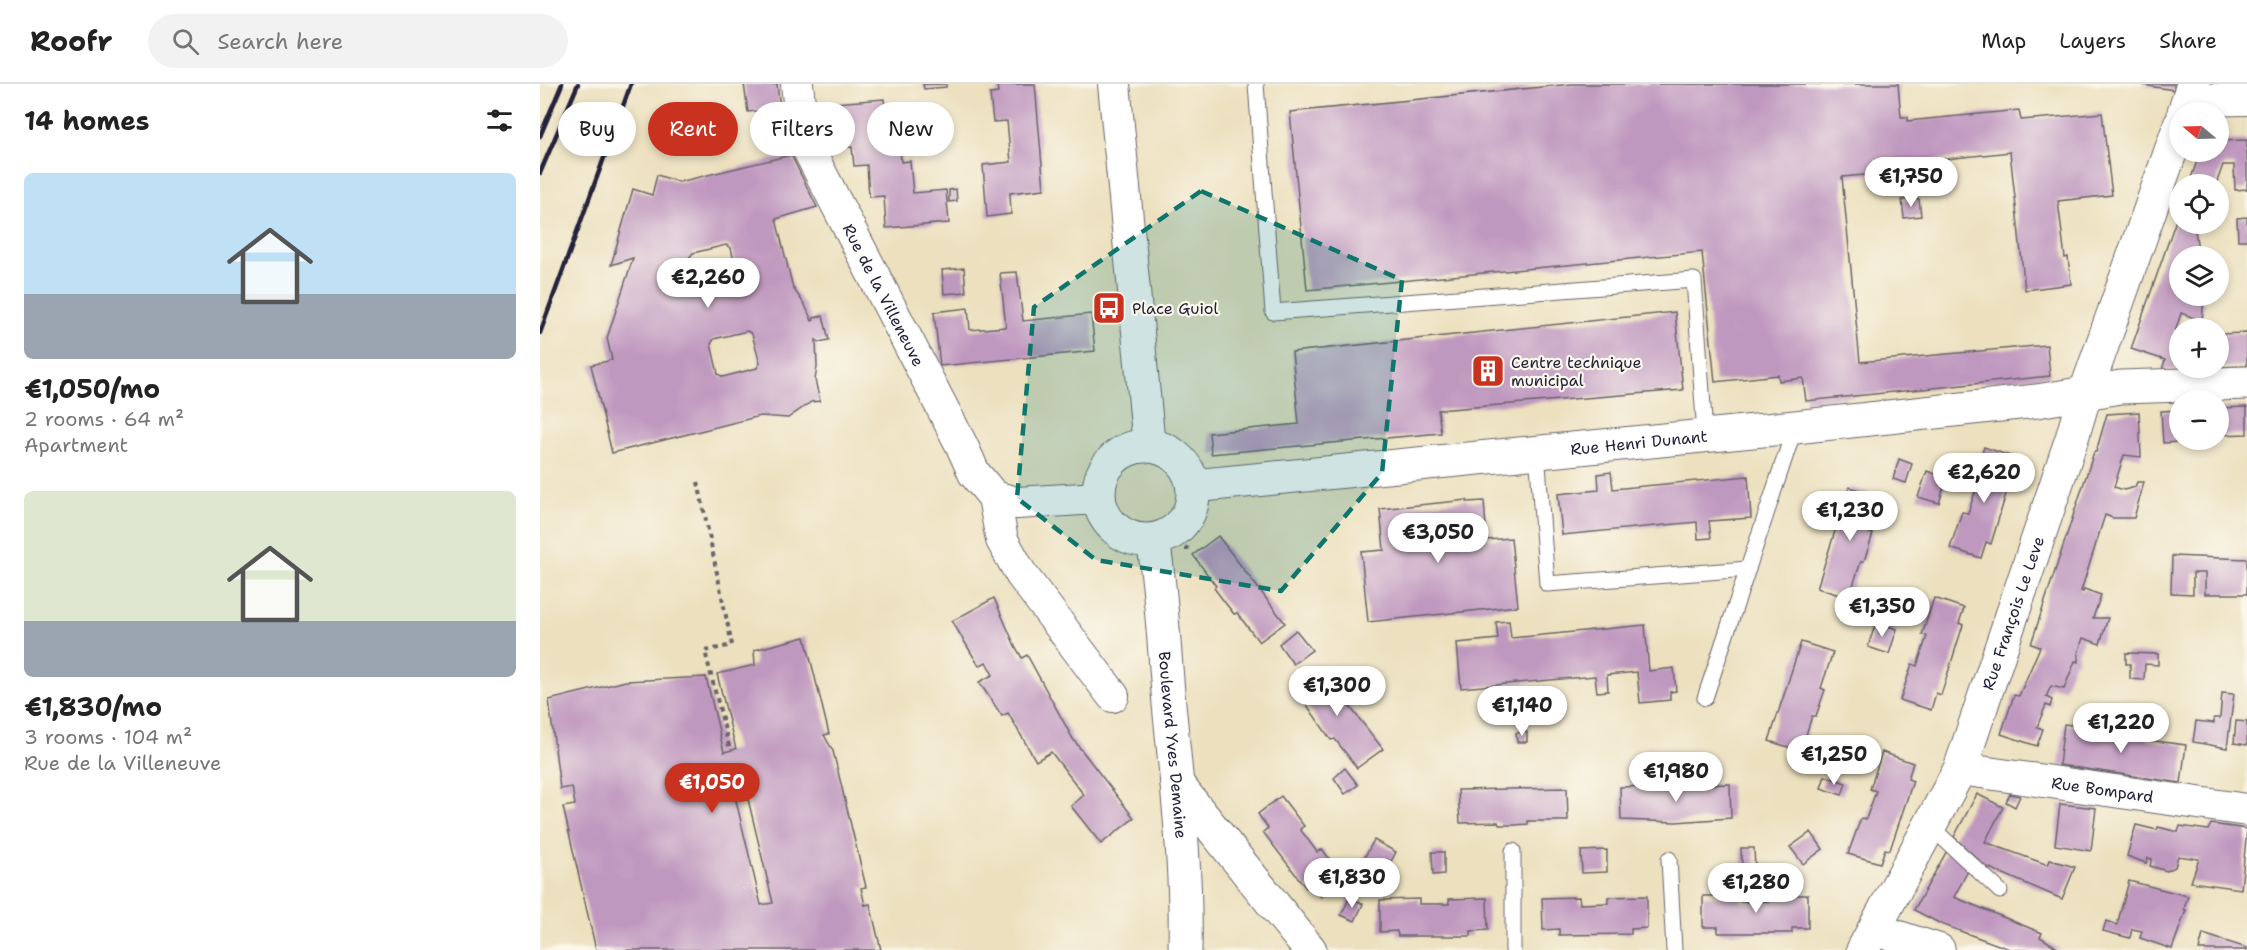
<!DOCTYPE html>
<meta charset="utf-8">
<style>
body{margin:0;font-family:"Shantell Sans",sans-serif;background:#f2f2f2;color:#222;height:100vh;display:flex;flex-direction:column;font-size:22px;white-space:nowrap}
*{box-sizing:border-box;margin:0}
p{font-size:20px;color:#767676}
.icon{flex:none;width:33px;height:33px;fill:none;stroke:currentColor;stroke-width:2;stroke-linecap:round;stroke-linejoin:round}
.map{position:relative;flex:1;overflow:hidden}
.sheet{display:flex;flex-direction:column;background:#fff;width:540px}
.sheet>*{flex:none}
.guide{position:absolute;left:18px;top:18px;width:570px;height:54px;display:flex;gap:12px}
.needle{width:39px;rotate:289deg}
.controls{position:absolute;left:1629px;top:18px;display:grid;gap:12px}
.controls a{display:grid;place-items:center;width:60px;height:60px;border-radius:50%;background:#fff;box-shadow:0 3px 9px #0003;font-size:30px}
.price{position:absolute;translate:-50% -51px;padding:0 14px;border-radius:21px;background:#fff;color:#222;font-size:20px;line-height:39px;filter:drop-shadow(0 2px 3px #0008)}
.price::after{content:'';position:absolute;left:50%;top:36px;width:18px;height:14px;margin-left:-9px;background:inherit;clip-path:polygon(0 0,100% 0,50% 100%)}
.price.selected{background:#c8321e;color:#fff}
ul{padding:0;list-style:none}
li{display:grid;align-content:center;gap:12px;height:318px;padding:0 24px}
li span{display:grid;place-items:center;height:186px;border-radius:9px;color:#555}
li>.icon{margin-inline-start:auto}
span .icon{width:108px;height:108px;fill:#fffc;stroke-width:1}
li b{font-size:26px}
h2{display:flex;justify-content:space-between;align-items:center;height:72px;padding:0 24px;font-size:26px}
.pill{padding:0 21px;border-radius:27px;background:#fff;box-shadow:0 3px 9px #0003;font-size:21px;line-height:54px}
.pill.selected{background:#c8321e;color:#fff}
header{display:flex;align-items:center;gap:36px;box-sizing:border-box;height:84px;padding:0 30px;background:#fff;border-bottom:2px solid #e0e0e0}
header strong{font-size:28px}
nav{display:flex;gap:33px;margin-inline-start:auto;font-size:21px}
.search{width:420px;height:54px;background:#f2f2f2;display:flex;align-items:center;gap:15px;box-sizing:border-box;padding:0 21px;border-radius:33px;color:#767676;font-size:22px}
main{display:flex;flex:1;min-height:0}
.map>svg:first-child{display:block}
.building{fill:#bf98bf;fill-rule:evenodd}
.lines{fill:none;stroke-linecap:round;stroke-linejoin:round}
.service-casing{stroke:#696469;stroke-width:17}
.minor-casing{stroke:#696469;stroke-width:34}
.tertiary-casing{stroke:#696469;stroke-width:35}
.path{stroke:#696469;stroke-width:4;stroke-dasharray:4.5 4.5;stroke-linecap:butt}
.service{stroke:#fff;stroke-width:15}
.minor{stroke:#fff;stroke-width:32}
.tertiary{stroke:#fff;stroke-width:33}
.rail{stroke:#22223b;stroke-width:4.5}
.marked{fill:#0f766e;fill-opacity:0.2;stroke:#0f766e;stroke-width:4.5;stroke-dasharray:12 8;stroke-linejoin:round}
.labels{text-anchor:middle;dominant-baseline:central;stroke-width:4.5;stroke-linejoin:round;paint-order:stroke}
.street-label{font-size:16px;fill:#22223b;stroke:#fbf7ec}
.poi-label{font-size:16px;fill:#22223b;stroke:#fbf7ec;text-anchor:start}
</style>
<header>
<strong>Roofr</strong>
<div class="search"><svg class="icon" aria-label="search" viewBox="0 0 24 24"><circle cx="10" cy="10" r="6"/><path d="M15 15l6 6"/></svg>Search here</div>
<nav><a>Map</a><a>Layers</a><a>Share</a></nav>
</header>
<main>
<section class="sheet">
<h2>14 homes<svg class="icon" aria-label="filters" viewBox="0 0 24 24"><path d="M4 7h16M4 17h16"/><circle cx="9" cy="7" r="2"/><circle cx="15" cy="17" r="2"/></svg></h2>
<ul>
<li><span style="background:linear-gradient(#bfe0f5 65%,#9aa5b1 0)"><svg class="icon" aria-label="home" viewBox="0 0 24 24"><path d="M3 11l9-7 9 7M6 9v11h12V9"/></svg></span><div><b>€1,050/mo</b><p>2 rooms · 64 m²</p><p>Apartment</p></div></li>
<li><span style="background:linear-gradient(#dfe7d0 70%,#9aa5b1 0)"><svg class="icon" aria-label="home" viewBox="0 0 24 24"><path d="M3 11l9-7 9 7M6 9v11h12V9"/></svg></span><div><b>€1,830/mo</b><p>3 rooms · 104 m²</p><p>Rue de la Villeneuve</p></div></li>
</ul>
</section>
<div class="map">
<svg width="1707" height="866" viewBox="0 0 1707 866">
<rect width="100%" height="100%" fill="#fbf7ec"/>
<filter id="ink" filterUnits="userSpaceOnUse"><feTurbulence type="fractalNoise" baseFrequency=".0167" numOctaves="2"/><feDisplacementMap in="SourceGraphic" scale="12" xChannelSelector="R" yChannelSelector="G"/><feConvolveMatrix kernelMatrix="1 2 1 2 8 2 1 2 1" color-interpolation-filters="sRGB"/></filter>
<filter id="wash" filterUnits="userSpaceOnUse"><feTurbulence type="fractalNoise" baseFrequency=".008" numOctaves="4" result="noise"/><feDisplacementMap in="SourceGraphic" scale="24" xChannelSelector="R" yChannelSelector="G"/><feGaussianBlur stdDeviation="1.35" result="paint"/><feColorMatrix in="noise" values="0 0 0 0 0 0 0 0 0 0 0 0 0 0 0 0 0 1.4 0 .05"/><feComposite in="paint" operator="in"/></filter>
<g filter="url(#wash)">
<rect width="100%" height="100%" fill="#ece0be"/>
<g id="blocks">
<g class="building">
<path d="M204,0H237L240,24L208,28Z"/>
<path d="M383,0H406V3L384,5Z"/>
<path d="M457,0H495L504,105L470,109L471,130L447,133L443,81L471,78L467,37L453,38L450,10L458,9Z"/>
<path d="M1032,0H1358L1361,33H1368V37L1479,26L1481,36L1562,29L1572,111L1518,117L1525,174L1528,173L1531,200L1485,206L1470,68L1369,79L1370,87L1302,93L1320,278L1507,261L1510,292L1266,317L1263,294L1239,297L1238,291L1175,298L1162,168L767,206L750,28Z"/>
<path d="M1603,0H1634V6L1603,1Z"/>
<path d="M344,15L347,47L359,46L361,78L370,77L373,109L406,106L409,139L346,144L344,112L329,113L327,81L314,82L312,63L296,64L290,52L298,51L295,19Z"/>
<path d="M1707,56V105L1695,106L1694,81H1683L1676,100H1649L1660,68H1678V57Z"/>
<path d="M251,71L277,123L236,135L253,204L265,221L272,237L274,236L273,234L283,232L289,256L279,258L276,256L277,283L275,296L280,317L271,318L248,334L220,332L72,369L51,281L72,276L67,254L93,174L71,181L93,105L112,111L117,91L139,98ZM186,161L191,164L198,194L195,198L162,207L157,204L149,174L153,169ZM207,247L212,250L220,279L217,284L183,293L178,290L171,260L174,255Z"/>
<path d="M416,105L417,117L409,118V106Z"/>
<path d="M1379,115L1381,132L1364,134L1362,116Z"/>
<path d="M1707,133V156H1698L1697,134Z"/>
<path d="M1636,136H1640V140H1654L1659,172H1640V212H1664L1662,237L1641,229L1632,258L1640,260V285L1622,286L1625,276L1591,265Z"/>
<path d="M424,184L426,208L404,210L402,186Z"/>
<path d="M477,188L483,237L551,230L555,267L400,282L394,228L428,224L430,246L466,243L460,189Z"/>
<path d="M1135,228L1143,306L898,326L901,349L671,370L669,349L759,340L752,268Z"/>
<path d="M1707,249V282L1678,283V250Z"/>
<path d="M1707,323V350L1678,351V324Z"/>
<path d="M1640,326V356H1656V357L1623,359L1621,327Z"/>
<path d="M1599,328L1601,373L1584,371L1574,403L1584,406L1595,403L1597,398H1604L1594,434H1573L1565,431L1541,507L1543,508L1544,505L1561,511L1553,534H1568L1560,560L1543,554L1538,569V578L1535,577L1524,605L1511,602L1506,613L1512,616L1510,623L1506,621L1497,643L1503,645L1497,662L1461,650L1474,611L1479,612L1500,563L1491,560L1554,368H1556L1567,330Z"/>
<path d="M1444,363L1473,373L1468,389L1472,390L1451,460L1446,458L1441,474L1410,464L1422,428L1428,429L1436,405L1431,402Z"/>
<path d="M1359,375L1372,380L1366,399L1353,395Z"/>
<path d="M1387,387L1407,394L1399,419L1378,413Z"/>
<path d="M1071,388L1073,405L1208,392L1211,434L1169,437L1171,454L1158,455L1157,438L1022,451L1018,410L1059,406L1058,390Z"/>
<path d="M1309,403L1342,413L1330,449L1333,450L1324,477H1321L1309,514L1277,504Z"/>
<path d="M927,416V418L944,417L947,456L971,454L978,522L828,538L821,468L844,466L840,425Z"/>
<path d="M678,452L745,539L719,558L697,529L694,530L683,516L674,504L676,502L653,471Z"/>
<path d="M1632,472L1707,475V510H1665V489H1653V510L1631,509Z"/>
<path d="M454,514L475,562L482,574L487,571L533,655L594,734L561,760L531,722L544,711L511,668L496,677L468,629L462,632L439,598L453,591L446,578L439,582L412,537Z"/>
<path d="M1394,514L1424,524L1419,539L1423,541L1401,611L1396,609L1391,626L1360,616L1372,580L1377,582L1387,552L1382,551Z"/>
<path d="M969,537L971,554L1105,541L1109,587L1134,584L1136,607L1130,608V616L1100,619L1097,588L1067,591L1068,607L1057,608L1055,592L921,604L917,559L958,555L956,538Z"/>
<path d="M1336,538L1357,545L1349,570L1328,563Z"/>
<path d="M756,546L772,566L753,580L739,560Z"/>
<path d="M265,553L289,650L284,651L293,667L326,803L321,804L325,821L330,820L341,866H56L23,723L35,721L32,703L20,705L9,616L86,597L166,593L184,668L196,665L177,590L215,581L214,566ZM202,690L233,819L221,821L190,692Z"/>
<path d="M1261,558L1293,568L1281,604L1285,606L1276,632H1272L1261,667L1229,657Z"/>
<path d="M1586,569L1618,570V581L1605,580L1604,596L1590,595V580H1586Z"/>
<path d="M778,582L843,665L817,684L795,655L791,656L753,601Z"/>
<path d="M1682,609L1694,610L1687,664L1653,658L1656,637L1674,639V634H1680Z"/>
<path d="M1696,637L1707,638V661L1694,659Z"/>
<path d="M1524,640L1607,651V656L1646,661L1641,699L1519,681Z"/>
<path d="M987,648V658H977L976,649Z"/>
<path d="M1342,668L1373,679L1368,695L1373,697L1350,766L1345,765L1340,779L1308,770L1321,734L1326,735L1336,707L1330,705Z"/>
<path d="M805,684L818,701L805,710L794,694Z"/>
<path d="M1285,692L1306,699L1302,711L1281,704Z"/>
<path d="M1190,700L1191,734L1136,738L1081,736L1080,703Z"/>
<path d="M1027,704L1028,737H988V740L974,741H959L958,738L920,739L918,706Z"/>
<path d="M1437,710L1463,723L1445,758L1508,781L1510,776L1535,783L1522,815L1445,782L1414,753Z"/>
<path d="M1470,710L1480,712L1475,723L1466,718Z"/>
<path d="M741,712L764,742L760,745L777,768L782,765L805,795L781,813L771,800L766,804L723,748L728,744L718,730Z"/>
<path d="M1520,720L1556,724L1551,767L1515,761Z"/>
<path d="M1671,740L1707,745L1701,805L1651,798L1659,775L1638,772L1635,783L1627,787L1610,782L1612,775L1608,774L1606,779L1587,772L1596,741L1617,746L1618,743L1638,748L1640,742L1668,746Z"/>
<path d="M1271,748L1283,765L1263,780L1250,763Z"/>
<path d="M834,756L856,768L846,787L823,776Z"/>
<path d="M1201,764H1214L1215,786H1202Z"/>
<path d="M1408,765L1430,783L1414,813L1502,849L1500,853L1521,866H1472L1401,840L1374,826Z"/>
<path d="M1067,766V788L1042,789L1041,767Z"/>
<path d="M892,768H904V790L893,791Z"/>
<path d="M1589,797L1648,812L1644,825L1646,826L1632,865L1600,854L1602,847L1592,845L1590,854L1563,847L1566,837L1577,841Z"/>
<path d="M1229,811H1268V844H1252V849H1178V843H1163V812H1201V818L1230,817Z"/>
<path d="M1107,812V844L1091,845V850L1019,851V845L1003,846L1002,814L1039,813L1040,820L1068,819V813Z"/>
<path d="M810,813L823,820L815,837L801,831Z"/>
<path d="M947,814L948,846L931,847V852H858L857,847L840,848V816L879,815V820H909V815Z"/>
<path d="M1663,850L1707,864V866H1659Z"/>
</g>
</g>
</g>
<g filter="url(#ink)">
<use href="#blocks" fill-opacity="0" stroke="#696469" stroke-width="1.5"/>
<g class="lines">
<g class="service-casing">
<g id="service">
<path d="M716,0L733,228L1154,196L1165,350"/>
<path d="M997,368L1007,500L1208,485"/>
<path d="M1165,614L1255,343"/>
<path d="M1389,741L1460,807"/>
<path d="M1129,775L1134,866"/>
<path d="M973,866V767"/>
</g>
</g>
<g class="minor-casing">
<g id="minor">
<path id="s1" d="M257,0L263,55L422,362L434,389L454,413L462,456L481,490L573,612"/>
<path d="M574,0L609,362"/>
<path d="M1648,16L1707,15"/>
<path d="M454,413L477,419L558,414"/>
<path id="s2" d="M1420,685L1707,726"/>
<path d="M1334,845L1399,866"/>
</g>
</g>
<g class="tertiary-casing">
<g id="tertiary">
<path d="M1644,28L1653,0"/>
<circle cx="606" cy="409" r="47"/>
<path id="s3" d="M653,402L1255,343L1497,317L1581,303L1707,299"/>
<path id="s4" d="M613,456C622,510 624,565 629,620C637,702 647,784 645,866"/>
<path d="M637,700L770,866"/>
<path id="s5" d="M1323,866L1420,685L1532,354L1545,310L1640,41"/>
</g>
</g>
<g class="path">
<path d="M158,398L192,561L165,567L190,666"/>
<path d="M647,467L649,430"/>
</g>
<use href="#service" class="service"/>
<use href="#minor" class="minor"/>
<use href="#tertiary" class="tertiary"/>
<g class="rail">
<path d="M0,52L22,0"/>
<path d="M0,89L38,0"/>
<path d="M0,249L91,0"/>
</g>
</g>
</g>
<path class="marked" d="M661,107L862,196L842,389L741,507L556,476L477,414L494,223Z"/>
<defs>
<g id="bus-square" transform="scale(1.725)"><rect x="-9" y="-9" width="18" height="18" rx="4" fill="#c8321e" stroke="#fbf7ec"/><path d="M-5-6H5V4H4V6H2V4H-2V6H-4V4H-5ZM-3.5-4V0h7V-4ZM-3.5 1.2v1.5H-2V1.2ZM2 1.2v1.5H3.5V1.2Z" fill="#fff"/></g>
<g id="building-square" transform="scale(1.725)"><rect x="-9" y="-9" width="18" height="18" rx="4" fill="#c8321e" stroke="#fbf7ec"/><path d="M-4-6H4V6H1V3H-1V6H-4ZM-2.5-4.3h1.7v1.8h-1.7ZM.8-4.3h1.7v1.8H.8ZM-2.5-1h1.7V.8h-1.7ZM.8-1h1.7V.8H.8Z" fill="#fff"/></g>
</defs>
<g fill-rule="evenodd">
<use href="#bus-square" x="569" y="224"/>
<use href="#building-square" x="948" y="287"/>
</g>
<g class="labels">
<g class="street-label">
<text stroke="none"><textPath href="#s1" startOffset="231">Rue de la Villeneuve</textPath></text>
<text stroke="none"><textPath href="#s3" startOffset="448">Rue Henri Dunant</textPath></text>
<text stroke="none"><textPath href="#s5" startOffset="370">Rue François Le Leve</textPath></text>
<text stroke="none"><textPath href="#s4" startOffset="206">Boulevard Yves Demaine</textPath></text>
<text stroke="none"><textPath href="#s2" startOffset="144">Rue Bompard</textPath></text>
</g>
<g class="poi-label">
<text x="592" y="224">Place Guiol</text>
<text x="971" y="278">Centre technique<tspan x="971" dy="18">municipal</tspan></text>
</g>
</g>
</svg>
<div class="controls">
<a><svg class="needle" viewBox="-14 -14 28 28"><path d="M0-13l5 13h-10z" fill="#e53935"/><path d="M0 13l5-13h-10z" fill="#767676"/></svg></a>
<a><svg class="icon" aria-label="locate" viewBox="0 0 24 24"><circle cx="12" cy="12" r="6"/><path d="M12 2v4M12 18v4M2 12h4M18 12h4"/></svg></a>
<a><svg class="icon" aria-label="layers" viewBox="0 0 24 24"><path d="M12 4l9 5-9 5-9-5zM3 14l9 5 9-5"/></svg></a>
<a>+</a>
<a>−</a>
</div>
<b class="price" style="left:1371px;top:124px">€1,750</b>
<b class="price" style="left:168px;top:225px">€2,260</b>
<b class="price" style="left:1444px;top:420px">€2,620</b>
<b class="price" style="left:1310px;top:458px">€1,230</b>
<b class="price" style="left:898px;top:480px">€3,050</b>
<b class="price" style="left:1342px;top:554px">€1,350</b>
<b class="price" style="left:797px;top:633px">€1,300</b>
<b class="price" style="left:982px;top:653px">€1,140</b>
<b class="price" style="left:1581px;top:670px">€1,220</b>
<b class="price" style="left:1294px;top:702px">€1,250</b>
<b class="price" style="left:1136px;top:719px">€1,980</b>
<b class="price selected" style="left:172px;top:730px">€1,050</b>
<b class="price" style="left:812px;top:825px">€1,830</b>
<b class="price" style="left:1216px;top:830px">€1,280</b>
<div class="guide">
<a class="pill">Buy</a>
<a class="pill selected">Rent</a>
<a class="pill">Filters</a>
<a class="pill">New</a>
</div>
</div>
</main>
